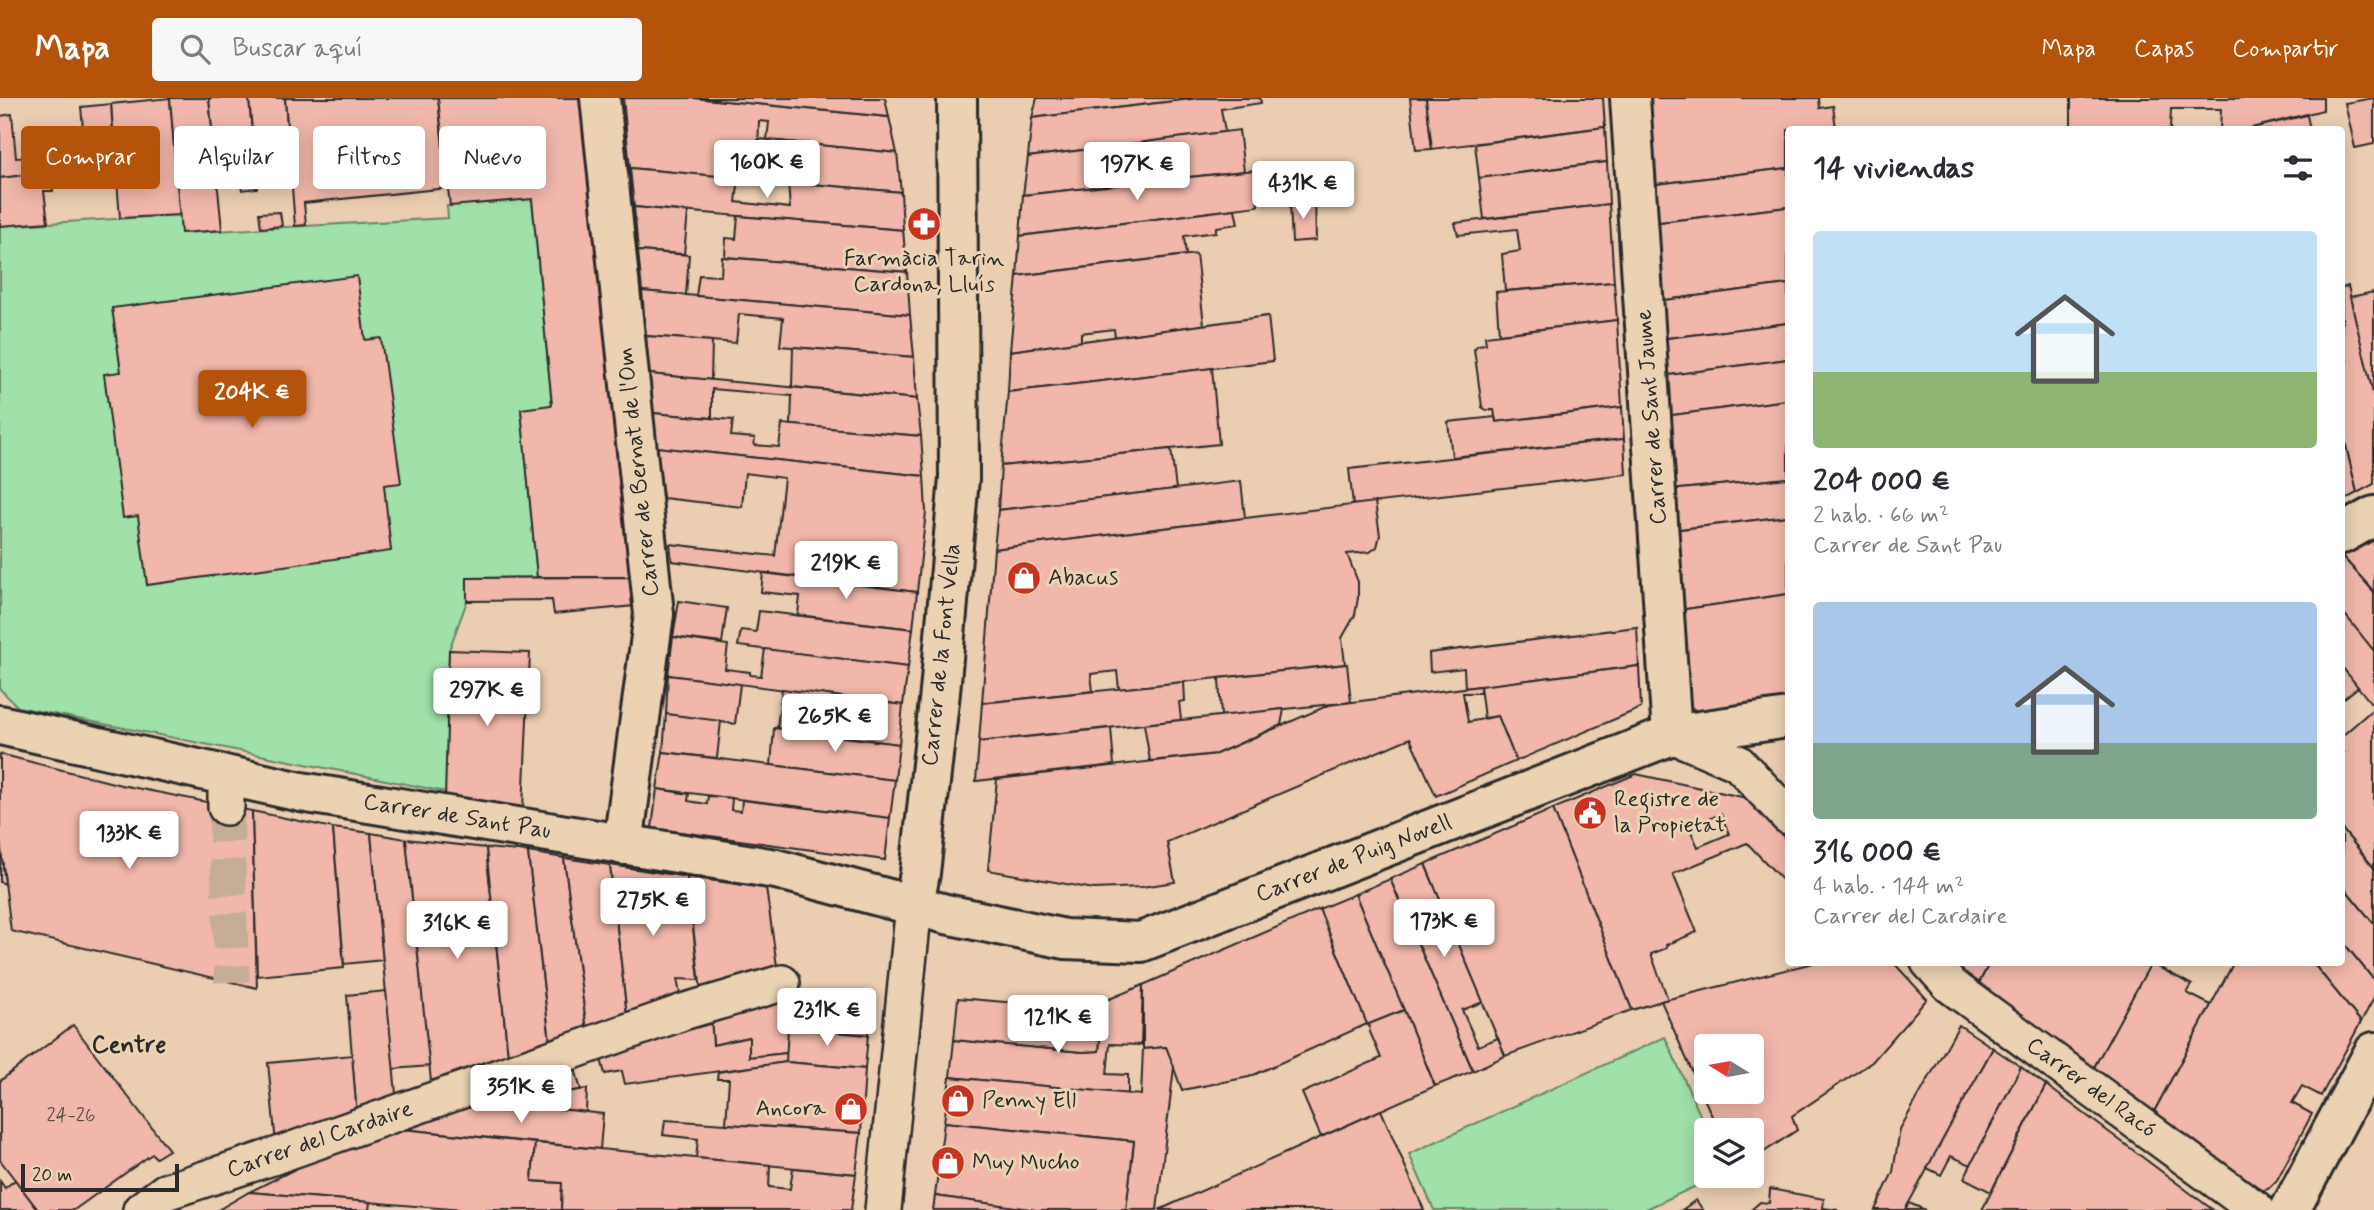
<!DOCTYPE html>
<html lang="es">
<meta charset="utf-8">
<style>
body{margin:0;font-family:Mynerve,sans-serif;background:#f7f7f7;color:#2b2b33;height:100vh;display:flex;flex-direction:column;font-size:26px;white-space:nowrap}
*{box-sizing:border-box;margin:0}
p{font-size:23px;color:#7c7c81}
.icon{flex:none;width:38px;height:38px;fill:none;stroke:currentColor;stroke-width:2;stroke-linecap:round;stroke-linejoin:round}
.map{position:relative;flex:1;overflow:hidden}
.side{position:absolute;left:1785px;top:28px;width:560px;height:840px;display:flex;flex-direction:column;background:#fff;border-radius:7px;box-shadow:0 4px 18px #0003}
.side>*{flex:none}
.hud{position:absolute;left:21px;top:28px;width:665px;height:63px;display:flex;gap:14px}
.needle{width:46px;rotate:281deg}
.controls{position:absolute;left:1694px;top:936px;display:grid;gap:14px}
.controls a{display:grid;place-items:center;width:70px;height:70px;border-radius:7px;background:#fff;box-shadow:0 4px 18px #0003;font-size:35px}
.scale{position:absolute;left:21px;bottom:18px;width:158px;box-sizing:border-box;padding-left:7px;border:4px solid #2b2b2b;border-top:0;font-size:19px;line-height:24px;white-space:nowrap;color:#2b2b2b;-webkit-text-stroke:5px #ead2b3;paint-order:stroke}
.price{position:absolute;translate:-50% -60px;padding:0 16px;border-radius:7px;background:#fff;color:#222;font-size:23px;line-height:46px;filter:drop-shadow(0 2px 4px #0008)}
.price::after{content:'';position:absolute;left:50%;top:42px;width:21px;height:16px;margin-left:-10px;background:inherit;clip-path:polygon(0 0,100% 0,50% 100%)}
.price.active{background:#b45309;color:#fff}
ul{padding:0;list-style:none}
li{display:grid;align-content:center;gap:14px;height:371px;padding:0 28px}
li span{display:grid;place-items:center;height:217px;border-radius:7px;color:#555}
li>.icon{margin-inline-start:auto}
span .icon{width:126px;height:126px;fill:#fffc;stroke-width:1}
li b{font-size:30px}
h2{display:flex;justify-content:space-between;align-items:center;height:84px;padding:0 28px;font-size:30px}
.tag{padding:0 24px;border-radius:7px;background:#fff;box-shadow:0 4px 18px #0003;font-size:24px;line-height:63px}
.tag.active{background:#b45309;color:#fff}
header{display:flex;align-items:center;gap:42px;box-sizing:border-box;height:98px;padding:0 35px;background:#b45309;color:#fff}
header strong{font-size:33px}
nav{display:flex;gap:38px;margin-inline-start:auto;font-size:24px}
.search{width:490px;height:63px;background:#f7f7f7;display:flex;align-items:center;gap:18px;box-sizing:border-box;padding:0 24px;border-radius:7px;color:#7c7c81;font-size:26px}
.map>svg:first-child{display:block}
.garden{fill:#a0e0a9;stroke:#66866a;stroke-width:2}
.building{fill:#f1b7aa;stroke:#2b2b2b;stroke-width:2;fill-rule:evenodd}
.lines{fill:none;stroke-linecap:round;stroke-linejoin:round}
.pedestrian-tunnel{stroke:#c5ad96;stroke-width:35;stroke-dasharray:35 18;stroke-linecap:butt}
.pedestrian-casing{stroke:#2b2b2b;stroke-width:40}
.minor-casing{stroke:#2b2b2b;stroke-width:44}
.pedestrian{stroke:#ead2b3;stroke-width:35}
.minor{stroke:#ead2b3;stroke-width:38}
.labels{text-anchor:middle;dominant-baseline:central;stroke-width:6;stroke-linejoin:round;paint-order:stroke}
.number-label{font-size:19px;fill:#5c4e4b}
.poi-label{font-size:23px;fill:#2b2b2b;stroke:#ead2b3;text-anchor:start}
.street-label{font-size:23px;fill:#2b2b2b;stroke:#ead2b3}
.neighbourhood-label{font-size:24px;font-weight:bold;fill:#2b2b2b;stroke:#ead2b3}
</style>
<header>
<strong>Mapa</strong>
<div class="search"><svg class="icon" aria-label="search" viewBox="0 0 24 24"><circle cx="10" cy="10" r="6"/><path d="M15 15l6 6"/></svg>Buscar aquí</div>
<nav><a>Mapa</a><a>Capas</a><a>Compartir</a></nav>
</header>
<div class="map">
<svg width="2374" height="1112" viewBox="0 0 2374 1112">
<rect width="100%" height="100%" fill="#ebcdb1"/>
<filter id="ink" filterUnits="userSpaceOnUse"><feTurbulence type="fractalNoise" baseFrequency=".0143" numOctaves="2"/><feDisplacementMap in="SourceGraphic" scale="14" xChannelSelector="R" yChannelSelector="G"/><feConvolveMatrix kernelMatrix="1 2 1 2 8 2 1 2 1" color-interpolation-filters="sRGB"/></filter>
<g filter="url(#ink)">
<g class="garden">
<path d="M532,101L552,307L521,311L537,479L467,480V503L449,552L446,694L18,609L0,591V128L180,117L181,135L448,120L447,108Z"/>
<path d="M1665,939L1707,1032L1706,1078H1718L1644,1112H1434L1409,1056Z"/>
</g>
<g class="building">
<path d="M170,0L180,117L120,120L111,6Z"/>
<path d="M170,0H209L222,132L181,135Z"/>
<path d="M209,0H249L257,90L242,92L239,75L217,78Z"/>
<path d="M249,0H285L290,70L256,74Z"/>
<path d="M285,0H438L447,90L304,105L306,127L295,128Z"/>
<path d="M438,0H583L631,479H537L521,311L552,307L532,101L450,108Z"/>
<path d="M623,0H695L889,19L897,55L767,42L769,24L759,23L757,82L630,70Z"/>
<path d="M695,0H885L889,19Z"/>
<path d="M1037,0H1200L1032,20Z"/>
<path d="M1200,0H1260L1261,5L1221,11L1225,34L1028,59L1032,20Z"/>
<path d="M1410,0H1426L1432,51L1416,52Z"/>
<path d="M1426,0H1603L1605,29L1432,51Z"/>
<path d="M1643,0H1819L1820,10L1833,8L1836,30L1788,32V70L1649,87Z"/>
<path d="M2071,0H2323V12L2244,32H2220L2221,11H2171L2170,32H2071Z"/>
<path d="M2374,0V46L2355,50L2345,5Z"/>
<path d="M111,6L115,68L87,71L81,9Z"/>
<path d="M12,16L16,60L36,58L38,76L0,80V18Z"/>
<path d="M2307,17L2310,32H2244Z"/>
<path d="M1605,29L1607,64L1479,80L1475,46Z"/>
<path d="M1239,32L1244,73L1023,97L1028,59Z"/>
<path d="M759,41L897,55L901,94L800,85L799,64L767,60L764,82H757Z"/>
<path d="M1607,64L1609,106L1484,121L1479,80Z"/>
<path d="M115,68L116,86L91,89L89,70Z"/>
<path d="M630,70L739,80L736,104L790,110L788,84L901,94L903,132L634,109Z"/>
<path d="M1788,70V109L1652,125L1649,87Z"/>
<path d="M1255,72L1258,108L1020,138L1023,97Z"/>
<path d="M51,74L53,93H44L48,124L0,128V80Z"/>
<path d="M1315,101L1316,142L1292,144L1290,104Z"/>
<path d="M1609,106L1614,184L1505,193L1502,156L1520,153L1517,131L1458,137L1455,125Z"/>
<path d="M634,109L688,114L684,156L638,153Z"/>
<path d="M1788,109V186L1657,203L1652,125Z"/>
<path d="M1235,111L1238,126L1216,129V134L1184,138L1186,157L1017,178L1020,138Z"/>
<path d="M280,114L282,128L261,130L259,115Z"/>
<path d="M738,118L903,132L907,174L725,159L726,140L736,141Z"/>
<path d="M638,153L689,157L686,197L642,193Z"/>
<path d="M1196,156L1204,227L1115,239L1114,231L1081,235V244L1010,253L1017,178Z"/>
<path d="M722,159L907,174L910,217L696,198L699,177L721,178Z"/>
<path d="M357,178L365,242L381,240L401,385L384,387L391,453L147,487L138,418L123,420L104,276L121,274L112,210Z"/>
<path d="M1614,184L1617,222L1499,236L1496,194Z"/>
<path d="M1788,186V225L1660,241L1657,203Z"/>
<path d="M2348,188L2374,299V386L2357,395L2342,331V265L2347,264L2342,237V190Z"/>
<path d="M642,193L910,217L914,259L780,248L783,220L739,216L736,245L646,238Z"/>
<path d="M2374,194V299L2350,199Z"/>
<path d="M1268,218L1273,263L1008,294L1010,253Z"/>
<path d="M1617,222L1622,309L1496,324L1494,312H1486L1482,309L1474,251L1478,247L1486,246L1485,238Z"/>
<path d="M1788,225V261L1662,278L1660,241Z"/>
<path d="M646,238L712,243L711,282L649,276Z"/>
<path d="M793,249L914,259L917,301L792,289Z"/>
<path d="M1788,261V302L1665,318L1662,278Z"/>
<path d="M1212,270L1219,346L1001,368L1008,294Z"/>
<path d="M649,276L917,301L921,338L791,327L792,298L712,291V320L652,315Z"/>
<path d="M1788,302V380L1671,392L1665,318Z"/>
<path d="M1622,309L1624,341L1452,359L1448,324L1495,319L1496,324Z"/>
<path d="M652,315L733,322L731,338L755,340L754,347L779,349L782,326L921,338L924,378L656,349Z"/>
<path d="M2342,331L2357,395L2342,403Z"/>
<path d="M1624,341L1626,376L1353,407L1349,371Z"/>
<path d="M656,349L924,378L926,414L917,494L672,463L670,446L775,458L784,380L745,375L742,409L663,400Z"/>
<path d="M1171,351L1176,391L998,412L1001,368Z"/>
<path d="M1788,380V418L1673,432L1671,392Z"/>
<path d="M1241,383L1245,420L994,451L998,412Z"/>
<path d="M1375,404L1380,437L1377,449L1370,454L1347,456L1358,484V500L1355,517L1342,540L1345,566L1119,591L1117,573L1091,576L1093,593L982,605L994,451Z"/>
<path d="M1788,418V496L1679,512L1673,432Z"/>
<path d="M2374,438V494L2342,458V455Z"/>
<path d="M2342,458L2374,494V553L2342,513Z"/>
<path d="M763,475L917,494L913,531L798,517L800,498L761,494Z"/>
<path d="M631,479L634,508L554,516L552,502L467,503V480Z"/>
<path d="M1788,496V603L1702,616L1692,610L1689,605L1679,512Z"/>
<path d="M679,503L727,510L722,545L673,539Z"/>
<path d="M759,513L913,531L908,569L738,548L741,532L756,534Z"/>
<path d="M2342,513L2374,553V609L2342,569Z"/>
<path d="M1637,529L1639,568L1465,590L1464,570L1430,574L1429,555Z"/>
<path d="M673,539L728,547L725,571L750,574V577L761,578L765,551L908,569L903,607L668,577Z"/>
<path d="M449,552L530,555L523,711L445,702Z"/>
<path d="M1347,566L1351,604L1221,618L1219,580Z"/>
<path d="M1639,568L1641,610L1516,663L1498,618L1484,620L1480,588Z"/>
<path d="M2342,569L2358,589L2342,602Z"/>
<path d="M668,577L740,586L735,626L666,616Z"/>
<path d="M1184,584L1185,603L1179,604L1181,622L979,644L982,605Z"/>
<path d="M1480,588V595H1463L1468,624L1498,618L1516,663L1436,698L1410,640L1167,744L1175,784L1142,789L1094,791L988,772L997,681L1216,656L1329,607Z"/>
<path d="M782,591L903,607L899,646L777,630Z"/>
<path d="M2374,610V770L2342,731V655L2344,654L2342,652V638Z"/>
<path d="M1284,611L1281,627L1216,656L1150,663L1144,626Z"/>
<path d="M666,616L721,623L717,660L663,654Z"/>
<path d="M774,630L899,646L895,682L771,667Z"/>
<path d="M1111,630L1114,667L976,683L979,644Z"/>
<path d="M663,654L895,682L890,720L657,691Z"/>
<path d="M0,656L121,687L252,713L257,890L11,833L0,744Z"/>
<path d="M1636,676L1751,701L1788,744V788L1747,745L1673,776L1697,834L1666,847L1667,850L1651,856L1668,901L1632,912L1553,711ZM1721,716L1729,736L1698,749L1689,729Z"/>
<path d="M657,691L689,696L688,703L707,706L708,698L732,700L731,712L741,713L742,702L890,720L885,762L652,730Z"/>
<path d="M1553,711L1632,912L1505,958L1425,766Z"/>
<path d="M252,713L333,730L344,870L257,878Z"/>
<path d="M333,730L371,735L383,862L344,866Z"/>
<path d="M2342,731L2374,770V826L2342,787Z"/>
<path d="M371,735L406,741L430,968L393,971Z"/>
<path d="M406,741L486,750L509,967L432,993Z"/>
<path d="M0,744L5,786L0,784Z"/>
<path d="M486,750L528,754L551,952L509,967Z"/>
<path d="M528,754L564,760L588,940L551,952Z"/>
<path d="M564,760L610,767L628,926L588,940Z"/>
<path d="M1425,766L1483,904L1462,912L1478,948L1498,940L1505,958L1473,973L1390,781Z"/>
<path d="M610,767L687,779L699,882L677,881L681,901L628,926Z"/>
<path d="M687,779L766,790L778,875L702,902Z"/>
<path d="M1390,781L1473,973L1435,988L1355,796Z"/>
<path d="M2342,787L2374,826V882L2342,843Z"/>
<path d="M1355,796L1404,912L1367,927L1319,811Z"/>
<path d="M1319,811L1367,926L1249,979L1182,992L1166,949L1143,951V887Z"/>
<path d="M2342,843L2374,882V900L2361,924L2312,864H2342Z"/>
<path d="M1817,864H1893L1927,901L1872,964L1792,1018L1797,1032L1752,1062V1032H1718L1661,903ZM1706,948H1752V994H1706Z"/>
<path d="M1940,864H1990L1975,893Z"/>
<path d="M1990,864H2152L2091,975L1975,893Z"/>
<path d="M2234,864H2312L2361,924L2321,998L2302,988L2292,1005L2312,1016L2277,1082L2268,1091L2259,1093L2151,1019Z"/>
<path d="M2151,865L2192,887L2187,895L2211,907L2151,1019L2091,975Z"/>
<path d="M1143,887L1141,947L1110,946L1107,976L1128,977V996L950,979L954,942L1082,954L1099,953L1102,904Z"/>
<path d="M386,893L397,1006L357,1019L347,897Z"/>
<path d="M790,900L869,906L868,937L788,930Z"/>
<path d="M790,900L787,955L749,959V939L713,947L711,921Z"/>
<path d="M958,900L1087,911L1086,941H1100L1099,953L1082,954L954,942Z"/>
<path d="M1404,912L1435,988L1321,1039L1302,995L1381,960L1370,934L1369,926Z"/>
<path d="M711,921L713,947L749,939V959L787,955V964L625,986L622,973L605,976L601,961Z"/>
<path d="M73,927L169,1052L156,1060L152,1056L74,1112H38L0,1062V983Z"/>
<path d="M1959,927L1993,950L1905,1112H1875L1893,1074L1900,1031Z"/>
<path d="M788,930L868,937L865,971L786,964Z"/>
<path d="M1166,949L1174,969L1157,1112H1126L1134,1043L944,1024L950,979L1141,997L1143,951Z"/>
<path d="M1993,950L2021,969L1971,1067L1951,1058L1941,1077L1927,1070Z"/>
<path d="M352,957L357,1019L276,1046L268,965Z"/>
<path d="M786,964L865,971L861,1035L726,1026L729,981H717L718,974Z"/>
<path d="M2021,969L2046,987L1991,1094L1964,1080Z"/>
<path d="M575,971L581,992L533,999L530,987Z"/>
<path d="M530,987L533,999L587,991L586,1014L488,1003Z"/>
<path d="M2046,987L2213,1112H1982Z"/>
<path d="M488,1003L603,1016L600,1051L402,1031Z"/>
<path d="M1381,1012L1424,1112H1159L1321,1039Z"/>
<path d="M665,1022L861,1035L856,1076L696,1060L698,1041L663,1037Z"/>
<path d="M944,1024L1134,1043L1126,1112H1036L935,1098Z"/>
<path d="M402,1031L535,1045L532,1083L562,1085L561,1112H462L249,1094L313,1062Z"/>
<path d="M535,1045L770,1067L769,1089L790,1091L793,1070L856,1076L851,1112H561L562,1085L532,1083Z"/>
<path d="M15,1082L38,1112H0V1083L5,1090Z"/>
<path d="M1770,1091L1824,1101L1823,1110L1838,1112H1751L1760,1104L1769,1105Z"/>
<path d="M249,1094L370,1104L369,1112H218Z"/>
<path d="M935,1098L1036,1112H933Z"/>
<path d="M1696,1102L1703,1112H1682Z"/>
<path d="M1909,1105L1925,1112H1905Z"/>
</g>
<g class="lines">
<path class="pedestrian-tunnel" d="M226,709L232,884"/>
<g class="pedestrian-casing">
<g id="pedestrian">
<path d="M1672,637L1738,665L1788,718"/>
<path d="M226,709V678"/>
<path d="M1929,864L1950,887L2257,1112"/>
<path d="M141,1112L165,1094L275,1058L686,913L782,885"/>
<path d="M883,1112L914,807"/>
</g>
</g>
<g class="minor-casing">
<g id="minor">
<path d="M600,0L654,516L623,747"/>
<path d="M1630,0L1672,637"/>
<path d="M2342,436L2374,418"/>
<path d="M0,627L301,694L776,771L946,816L1065,841L1141,844L1672,637L1788,620"/>
<path d="M914,807L920,775L940,594L959,380L957,0"/>
<path d="M2290,1112L2374,954"/>
</g>
</g>
<use href="#pedestrian" class="pedestrian"/>
<use href="#minor" class="minor"/>
</g>
</g>
<defs>
<g id="pharmacy-disc" transform="scale(1.75)"><circle r="9.5" fill="#c8321e" stroke="#ead2b3"/><path d="M-2-6h4v4h4v4h-4v4h-4v-4h-4v-4h4Z" fill="#fff"/></g>
<g id="shop-disc" transform="scale(1.75)"><circle r="9.5" fill="#c8321e" stroke="#ead2b3"/><path d="M-5-2.5h2.3a2.7 3.5 0 0 1 5.4 0H5L5.5 6h-11ZM-1.5-2.5h3a1.5 2.3 0 0 0-3 0Z" fill="#fff"/></g>
<g id="civic-disc" transform="scale(1.75)"><circle r="9.5" fill="#c8321e" stroke="#ead2b3"/><path d="M-.6-6.5H3V-4.5H.6V-3L4-1V1h2V6H-6V1h2V-1L-.6-3ZM-1.2 2.5V6h2.4V2.5Z" fill="#fff"/></g>
</defs>
<g fill-rule="evenodd">
<use href="#pharmacy-disc" x="924" y="126"/>
<use href="#shop-disc" x="1024" y="480"/>
<use href="#civic-disc" x="1590" y="715"/>
<use href="#shop-disc" x="958" y="1003"/>
<use href="#shop-disc" x="851" y="1011"/>
<use href="#shop-disc" x="948" y="1065"/>
</g>
<g class="labels">
<g class="number-label">
<text x="71" y="1017">24-26</text>
</g>
<g class="poi-label">
<text x="924" y="161" text-anchor="middle">Farmàcia Tarin<tspan x="924" dy="26">Cardona, Lluís</tspan></text>
<text x="1048" y="480">Abacus</text>
<text x="1614" y="702">Registre de<tspan x="1614" dy="26">la Propietat</tspan></text>
<text x="982" y="1003">Penny Ell</text>
<text x="826" y="1011" text-anchor="end">Ancora</text>
<text x="972" y="1065">Muy Mucho</text>
</g>
<g class="street-label">
<text transform="translate(1652 319) rotate(-94)">Carrer de Sant Jaume</text>
<text transform="translate(639 374) rotate(-96)">Carrer de Bernat de l'Om</text>
<text transform="translate(942 557) rotate(-84)">Carrer de la Font Vella</text>
<text transform="translate(457 719) rotate(9)">Carrer de Sant Pau</text>
<text transform="translate(1354 761) rotate(-21)">Carrer de Puig Novell</text>
<text transform="translate(2091 990) rotate(36)">Carrer del Racó</text>
<text transform="translate(320 1042) rotate(-19)">Carrer del Cardaire</text>
</g>
<g class="neighbourhood-label">
<text x="129" y="947">Centre</text>
</g>
</g>
</svg>
<div class="controls">
<a><svg class="needle" viewBox="-14 -14 28 28"><path d="M0-13l5 13h-10z" fill="#e53935"/><path d="M0 13l5-13h-10z" fill="#7c7c81"/></svg></a>
<a><svg class="icon" aria-label="layers" viewBox="0 0 24 24"><path d="M12 4l9 5-9 5-9-5zM3 14l9 5 9-5"/></svg></a>
</div>
<div class="scale">20 m</div>
<b class="price" style="left:767px;top:102px">160K €</b>
<b class="price" style="left:1137px;top:104px">197K €</b>
<b class="price" style="left:1303px;top:123px">431K €</b>
<b class="price active" style="left:252px;top:332px">204K €</b>
<b class="price" style="left:846px;top:503px">219K €</b>
<b class="price" style="left:487px;top:630px">297K €</b>
<b class="price" style="left:835px;top:656px">265K €</b>
<b class="price" style="left:129px;top:773px">133K €</b>
<b class="price" style="left:653px;top:840px">275K €</b>
<b class="price" style="left:1444px;top:861px">173K €</b>
<b class="price" style="left:457px;top:863px">316K €</b>
<b class="price" style="left:827px;top:950px">231K €</b>
<b class="price" style="left:1058px;top:957px">121K €</b>
<b class="price" style="left:521px;top:1027px">351K €</b>
<div class="hud">
<a class="tag active">Comprar</a>
<a class="tag">Alquilar</a>
<a class="tag">Filtros</a>
<a class="tag">Nuevo</a>
</div>
<section class="side">
<h2>14 viviendas<svg class="icon" aria-label="filters" viewBox="0 0 24 24"><path d="M4 7h16M4 17h16"/><circle cx="9" cy="7" r="2"/><circle cx="15" cy="17" r="2"/></svg></h2>
<ul>
<li><span style="background:linear-gradient(#bfe0f5 65%,#8fb573 0)"><svg class="icon" aria-label="home" viewBox="0 0 24 24"><path d="M3 11l9-7 9 7M6 9v11h12V9"/></svg></span><div><b>204 000 €</b><p>2 hab. · 66 m²</p><p>Carrer de Sant Pau</p></div></li>
<li><span style="background:linear-gradient(#a9c7e8 65%,#7fa58c 0)"><svg class="icon" aria-label="home" viewBox="0 0 24 24"><path d="M3 11l9-7 9 7M6 9v11h12V9"/></svg></span><div><b>316 000 €</b><p>4 hab. · 144 m²</p><p>Carrer del Cardaire</p></div></li>
</ul>
</section>
</div>
